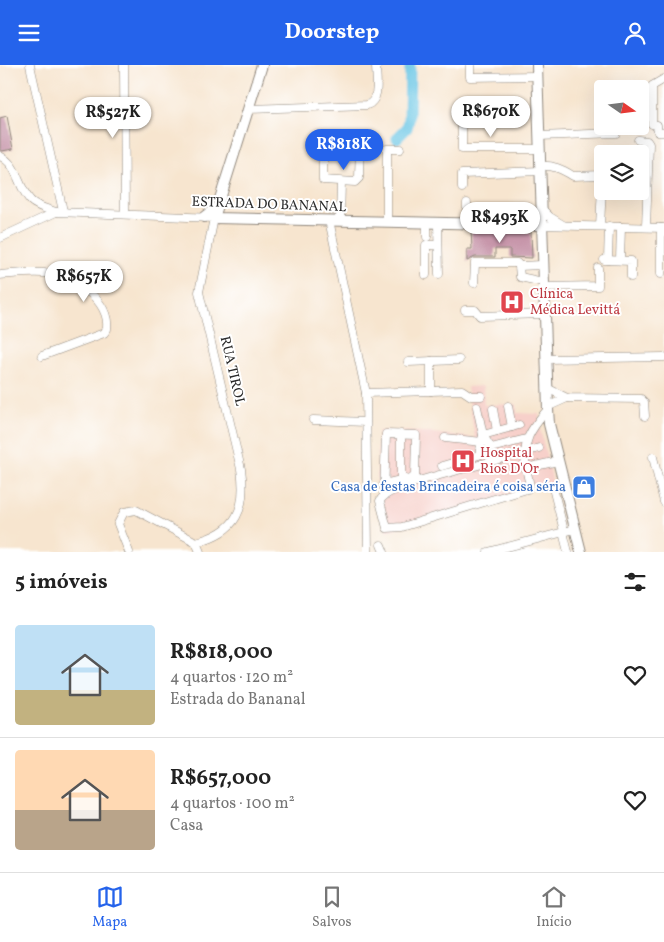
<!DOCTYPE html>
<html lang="pt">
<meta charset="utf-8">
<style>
body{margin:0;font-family:Vollkorn,serif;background:#f6f6f6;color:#222;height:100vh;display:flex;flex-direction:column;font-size:19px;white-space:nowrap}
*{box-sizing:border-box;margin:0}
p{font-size:16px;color:#767676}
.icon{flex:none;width:28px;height:28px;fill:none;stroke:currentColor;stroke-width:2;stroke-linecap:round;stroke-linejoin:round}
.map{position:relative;height:487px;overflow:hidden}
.panel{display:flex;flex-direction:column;background:#fff;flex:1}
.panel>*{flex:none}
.needle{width:32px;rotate:104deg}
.tools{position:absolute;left:594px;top:15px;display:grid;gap:10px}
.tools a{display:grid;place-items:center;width:55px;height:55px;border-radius:5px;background:#fff;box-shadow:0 5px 20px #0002;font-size:25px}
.price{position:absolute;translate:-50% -42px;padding:0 11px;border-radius:18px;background:#fff;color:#222;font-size:16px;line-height:32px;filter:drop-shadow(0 1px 2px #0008)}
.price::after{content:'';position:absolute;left:50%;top:30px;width:15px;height:11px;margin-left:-8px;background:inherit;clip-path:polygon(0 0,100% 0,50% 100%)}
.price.on{background:#2563eb;color:#fff}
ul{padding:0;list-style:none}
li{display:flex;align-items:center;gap:15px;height:125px;padding:0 15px}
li+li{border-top:1px solid #e0e0e0}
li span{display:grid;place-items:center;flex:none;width:140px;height:100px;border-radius:5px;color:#555}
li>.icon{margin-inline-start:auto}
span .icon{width:60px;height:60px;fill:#fffc;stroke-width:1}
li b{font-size:21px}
h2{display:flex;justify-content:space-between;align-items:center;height:60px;padding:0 15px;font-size:21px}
header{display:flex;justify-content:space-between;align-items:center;height:65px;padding:0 15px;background:#2563eb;color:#fff;font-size:22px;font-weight:700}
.tab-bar{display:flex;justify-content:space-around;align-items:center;height:70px;border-top:1px solid #e0e0e0;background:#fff;font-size:14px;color:#767676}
.tab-bar a{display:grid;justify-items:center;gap:2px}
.tab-bar .on{color:#2563eb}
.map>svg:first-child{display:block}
.built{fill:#f7d0ca}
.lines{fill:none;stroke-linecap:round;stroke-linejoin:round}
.river{stroke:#66c5e4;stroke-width:11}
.building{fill:#c796aa}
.minor-casing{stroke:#91887d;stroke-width:9}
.major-casing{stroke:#91887d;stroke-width:12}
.minor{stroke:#fff;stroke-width:8}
.major{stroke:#fff;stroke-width:10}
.labels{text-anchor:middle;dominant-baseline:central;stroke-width:4;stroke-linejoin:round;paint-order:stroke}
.street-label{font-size:14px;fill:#2b2b2b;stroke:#fff}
.health-label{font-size:14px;fill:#be3a42;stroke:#fff;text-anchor:start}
.shop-label{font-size:14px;fill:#366cbe;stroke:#fff;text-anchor:end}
</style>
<header><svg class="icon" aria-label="menu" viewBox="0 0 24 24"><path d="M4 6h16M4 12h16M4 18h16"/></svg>Doorstep<svg class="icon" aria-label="person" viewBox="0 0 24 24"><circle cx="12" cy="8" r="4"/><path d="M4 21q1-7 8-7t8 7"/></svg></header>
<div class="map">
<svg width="664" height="487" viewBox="0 0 664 487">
<rect width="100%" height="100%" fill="#fff"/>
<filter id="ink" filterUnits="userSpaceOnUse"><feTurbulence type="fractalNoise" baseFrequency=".02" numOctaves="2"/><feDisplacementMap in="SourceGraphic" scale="10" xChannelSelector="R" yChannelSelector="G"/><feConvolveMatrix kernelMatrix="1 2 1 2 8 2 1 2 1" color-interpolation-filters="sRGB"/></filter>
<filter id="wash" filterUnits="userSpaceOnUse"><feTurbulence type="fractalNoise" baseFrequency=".0096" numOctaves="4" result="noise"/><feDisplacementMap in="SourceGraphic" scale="20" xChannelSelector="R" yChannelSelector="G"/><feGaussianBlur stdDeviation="1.12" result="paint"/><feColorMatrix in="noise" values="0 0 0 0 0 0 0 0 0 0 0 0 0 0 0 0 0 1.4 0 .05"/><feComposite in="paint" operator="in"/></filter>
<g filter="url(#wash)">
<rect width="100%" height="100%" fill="#f7e5cf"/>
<path class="built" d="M483,321L484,340L516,339L517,348L539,349L540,364L553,418L387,466L380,444L377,422L378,366L424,367L475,373L467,322Z"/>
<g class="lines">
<path class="river" d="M397,73L407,63L409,55L410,0"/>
</g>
<g id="blocks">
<g class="building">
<path d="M7,51L13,84L2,86L0,85V53Z"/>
<path d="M471,165L531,167L532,193L510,192V184H495V192H475L467,196V184H472Z"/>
</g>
</g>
</g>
<g filter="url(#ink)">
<use href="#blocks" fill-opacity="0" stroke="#91887d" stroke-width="1"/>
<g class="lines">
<g class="minor-casing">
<g id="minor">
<path d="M30,0L63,146"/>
<path d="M124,0L125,148"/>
<path d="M470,0V12L537,11"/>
<path d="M664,14L652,21V59L657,60L658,67H664"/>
<path d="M249,44L367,40C381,35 376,13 376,0"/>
<path d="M462,56V84H539"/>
<path d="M539,71L616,68V61"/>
<path d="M638,75L647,76L649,79L646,162"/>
<path d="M323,84V115L355,117L359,113L360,78"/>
<path d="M0,91C19,100 17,122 31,136C37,142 47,144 56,147L214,153L199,227L241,404C247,444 237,467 196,477L136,445L124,447L118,459L129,487"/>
<path d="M540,101C553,100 562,104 573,111L602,110"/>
<path d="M462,123V109L540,106"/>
<path d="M467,138V158"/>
<path d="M541,143L550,152L563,160"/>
<path d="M329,155L366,328L368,487"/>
<path d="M340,156L341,117"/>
<path d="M387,157V84H400"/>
<path d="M427,157V172"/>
<path d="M438,158L439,209"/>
<path d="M540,160L664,163"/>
<path d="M600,161L602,122"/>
<path d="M0,173L56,147"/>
<path d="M604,195L631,196V212"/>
<path d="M608,195L609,161"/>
<path d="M620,195L621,162"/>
<path d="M519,201L542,200"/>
<path d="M661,209V163"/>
<path d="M0,210C16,209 35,206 51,209C75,213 110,235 107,264L104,268L42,291"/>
<path d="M426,210V180H438"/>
<path d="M474,218L475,198H517L519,201L520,212L543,217"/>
<path d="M543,222L598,221V203"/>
<path d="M465,245H475L480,251L544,249"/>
<path d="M546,294L664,292"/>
<path d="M431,296V326"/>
<path d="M408,297L459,295"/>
<path d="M547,323L567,333L641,334L644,337L645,351"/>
<path d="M366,328L462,325L471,331H481"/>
<path d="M508,341L512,362"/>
<path d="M547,342L567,333"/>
<path d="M493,344L497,366"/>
<path d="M548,344C530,365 522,376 526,403L558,396"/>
<path d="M313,355L366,357"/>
<path d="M519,360L483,370L491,383L526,374"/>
<path d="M445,373L482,377"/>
<path d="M653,392L664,437"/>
<path d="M470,399L466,403C449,408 386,421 380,436L387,463L402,462L527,424L530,421L526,403"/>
<path d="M470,399L475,401L539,383"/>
<path d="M442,401L479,390L483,370L477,342"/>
<path d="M401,415V369"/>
<path d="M384,419L405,414"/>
<path d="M553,423L564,466"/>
<path d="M384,430L386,369L416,370L415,411L407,417"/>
<path d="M564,471L568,487"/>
<path d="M196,477L200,487"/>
<path d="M381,480L384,487"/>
<path d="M488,487L575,464"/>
</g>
</g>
<g class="major-casing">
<g id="major">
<path d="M262,0L214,153L540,160"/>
<path d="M537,0L548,344L549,359L581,487"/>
<path d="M204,152L217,142"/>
</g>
</g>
<use href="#minor" class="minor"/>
<use href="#major" class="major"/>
</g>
</g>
<defs>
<g id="hospital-square" transform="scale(1.25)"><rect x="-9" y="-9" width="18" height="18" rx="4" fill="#e0444e" stroke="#fff"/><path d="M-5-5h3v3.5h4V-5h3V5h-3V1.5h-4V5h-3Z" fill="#fff"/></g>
<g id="shop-square" transform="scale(1.25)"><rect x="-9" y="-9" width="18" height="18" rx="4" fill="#3f7fe0" stroke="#fff"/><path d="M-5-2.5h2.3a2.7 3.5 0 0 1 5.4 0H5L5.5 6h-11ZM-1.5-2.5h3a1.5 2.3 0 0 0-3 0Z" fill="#fff"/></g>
</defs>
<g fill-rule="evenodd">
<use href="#hospital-square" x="512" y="237"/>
<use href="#hospital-square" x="463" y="396"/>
<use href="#shop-square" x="584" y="422"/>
</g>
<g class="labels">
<g class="street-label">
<text transform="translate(269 140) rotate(2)">ESTRADA DO BANANAL</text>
<text transform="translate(232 306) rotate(77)">RUA TIROL</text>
</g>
<g class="health-label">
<text x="530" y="229">Clínica<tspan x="530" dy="16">Médica Levittá</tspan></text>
<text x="480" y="388">Hospital<tspan x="480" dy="16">Rios D'Or</tspan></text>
</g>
<g class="shop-label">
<text x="566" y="422">Casa de festas Brincadeira é coisa séria</text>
</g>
</g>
</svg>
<div class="tools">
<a><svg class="needle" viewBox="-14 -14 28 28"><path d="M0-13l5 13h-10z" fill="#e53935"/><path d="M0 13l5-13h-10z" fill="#767676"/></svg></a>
<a><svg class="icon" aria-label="layers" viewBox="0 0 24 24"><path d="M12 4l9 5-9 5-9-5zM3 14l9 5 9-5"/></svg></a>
</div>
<b class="price" style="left:491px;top:73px">R$670K</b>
<b class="price" style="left:113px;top:74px">R$527K</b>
<b class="price on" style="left:344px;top:106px">R$818K</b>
<b class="price" style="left:500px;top:179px">R$493K</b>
<b class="price" style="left:84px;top:238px">R$657K</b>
</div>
<section class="panel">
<h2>5 imóveis<svg class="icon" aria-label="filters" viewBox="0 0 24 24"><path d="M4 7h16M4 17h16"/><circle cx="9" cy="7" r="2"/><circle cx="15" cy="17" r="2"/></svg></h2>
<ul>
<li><span style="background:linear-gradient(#bfe0f5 65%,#c2b280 0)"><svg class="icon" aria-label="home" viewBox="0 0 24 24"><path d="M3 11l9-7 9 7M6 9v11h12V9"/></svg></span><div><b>R$818,000</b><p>4 quartos · 120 m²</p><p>Estrada do Bananal</p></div><svg class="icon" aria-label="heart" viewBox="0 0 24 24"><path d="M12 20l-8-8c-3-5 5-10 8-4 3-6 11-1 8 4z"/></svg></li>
<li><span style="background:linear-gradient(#ffd9b3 60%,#b9a48a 0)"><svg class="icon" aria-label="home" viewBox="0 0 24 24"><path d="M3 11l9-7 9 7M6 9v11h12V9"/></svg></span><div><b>R$657,000</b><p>4 quartos · 100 m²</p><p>Casa</p></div><svg class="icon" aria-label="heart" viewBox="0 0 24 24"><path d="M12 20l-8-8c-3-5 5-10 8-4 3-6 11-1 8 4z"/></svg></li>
</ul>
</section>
<nav class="tab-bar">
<a class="on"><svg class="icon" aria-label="map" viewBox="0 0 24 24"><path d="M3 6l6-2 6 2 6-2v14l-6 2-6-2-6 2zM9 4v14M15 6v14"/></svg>Mapa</a>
<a><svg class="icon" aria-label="saved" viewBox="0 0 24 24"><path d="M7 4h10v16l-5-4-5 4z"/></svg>Salvos</a>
<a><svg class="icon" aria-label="home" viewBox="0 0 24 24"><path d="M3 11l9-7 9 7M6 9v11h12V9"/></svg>Início</a>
</nav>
